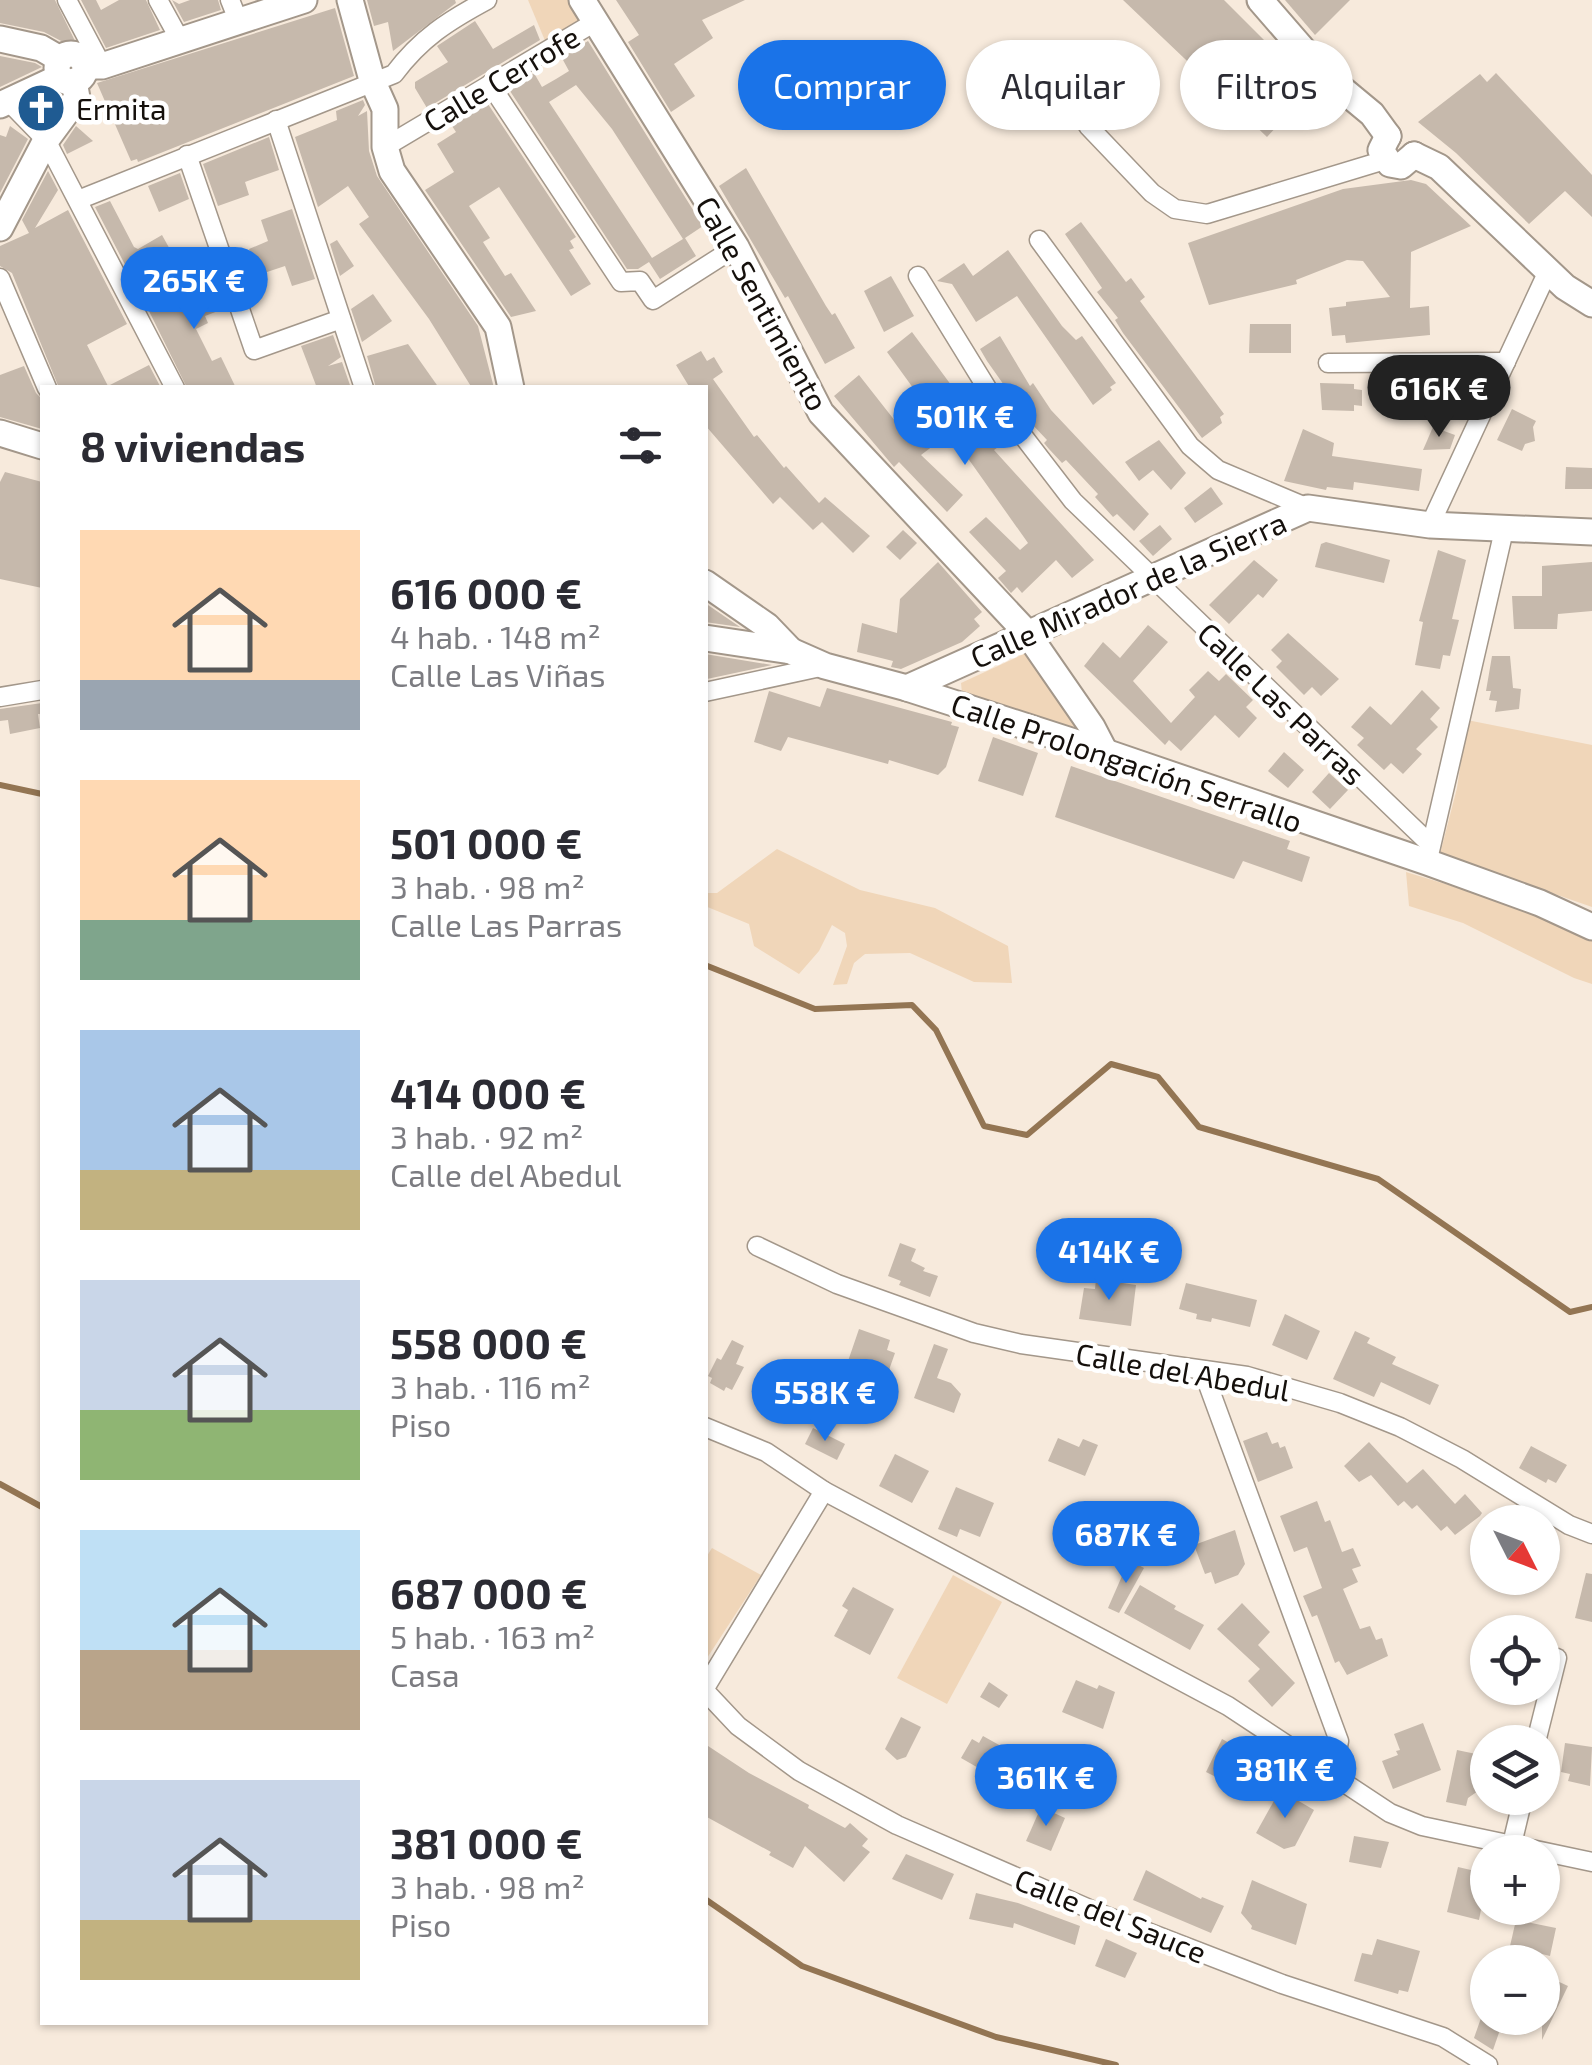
<!DOCTYPE html>
<html lang="es">
<meta charset="utf-8">
<style>
body{margin:0;font-family:"Exo 2",sans-serif;background:#f7f7f7;color:#2b2b33;height:100vh;display:flex;flex-direction:column;font-size:38px;white-space:nowrap}
*{box-sizing:border-box;margin:0}
p{font-size:32px;color:#7c7c81}
.icon{flex:none;width:55px;height:55px;fill:none;stroke:currentColor;stroke-width:2;stroke-linecap:round;stroke-linejoin:round}
.map{position:relative;flex:1;overflow:hidden}
.drawer{position:absolute;left:40px;top:385px;width:668px;height:1640px;display:flex;flex-direction:column;background:#fff;border-radius:0px;box-shadow:0 2px 8px #0004}
.drawer>*{flex:none}
.guide{position:absolute;left:738px;top:40px;width:702px;height:90px;display:flex;gap:20px}
.needle{width:65px;rotate:132deg}
.tools{position:absolute;left:1470px;top:1505px;display:grid;gap:20px}
.tools a{display:grid;place-items:center;width:90px;height:90px;border-radius:50%;background:#fff;box-shadow:0 2px 8px #0004;font-size:50px}
.price{position:absolute;translate:-50% -85px;padding:0 22px;border-radius:35px;background:#1a73e8;color:#fff;font-size:32px;line-height:65px;filter:drop-shadow(0 2px 5px #0008)}
.price::after{content:'';position:absolute;left:50%;top:60px;width:30px;height:22px;margin-left:-15px;background:inherit;clip-path:polygon(0 0,100% 0,50% 100%)}
.price.on{background:#222;color:#fff}
ul{padding:0;list-style:none}
li{display:flex;align-items:center;gap:30px;height:250px;padding:0 40px}
li span{display:grid;place-items:center;flex:none;width:280px;height:200px;border-radius:0px;color:#555}
li>.icon{margin-inline-start:auto}
span .icon{width:120px;height:120px;fill:#fffc;stroke-width:1}
li b{font-size:42px}
h2{display:flex;justify-content:space-between;align-items:center;height:120px;padding:0 40px;font-size:42px}
.tag{padding:0 35px;border-radius:45px;background:#fff;box-shadow:0 2px 8px #0004;font-size:35px;line-height:90px}
.tag.on{background:#1a73e8;color:#fff}
.map>svg:first-child{display:block}
.green{fill:#f0d6b9}
.lines{fill:none;stroke-linecap:round;stroke-linejoin:round}
.stream{stroke:#937553;stroke-width:6}
.building{fill:#c6b9ac;fill-rule:evenodd}
.street-casing{stroke:#a3978a;stroke-width:21}
.secondary-casing{stroke:#a3978a;stroke-width:29}
.street{stroke:#fff;stroke-width:18}
.secondary{stroke:#fff;stroke-width:25}
.labels{text-anchor:middle;dominant-baseline:central;stroke-width:9;stroke-linejoin:round;paint-order:stroke}
.street-label{font-size:30px;fill:#15100c;stroke:#fff}
.poi-label{font-size:30px;fill:#15100c;stroke:#fff;text-anchor:start}
</style>
<div class="map">
<svg width="1592" height="2065" viewBox="0 0 1592 2065">
<rect width="100%" height="100%" fill="#f7eadc"/>
<g class="green">
<path d="M528,0H577L587,20L546,43Z"/>
<path d="M1028,652L1079,721L1074,729L962,693L961,683Z"/>
<path d="M1467,720L1592,745V907L1440,854L1457,788Z"/>
<path d="M777,849L860,890L935,908L1008,946L1012,983L974,982L910,953L865,954L854,963L847,984L833,985L847,946L845,933L832,925L819,951L799,974L754,946L749,924L705,906V893H717Z"/>
<path d="M1406,872L1501,901L1592,939V984L1574,978L1463,923L1409,906Z"/>
<path d="M712,1548L761,1575L707,1658L705,1559Z"/>
<path d="M953,1575L1002,1602L947,1704L897,1678Z"/>
</g>
<g class="lines">
<g class="stream">
<path d="M0,785L42,794"/>
<path d="M705,965L815,1009L912,1005L936,1030L984,1126L1027,1135L1111,1064L1158,1077L1199,1127L1378,1179L1570,1312L1592,1307"/>
<path d="M0,1484L42,1507"/>
<path d="M705,1899L802,1966L996,2037L1116,2065"/>
</g>
</g>
<g class="building">
<path d="M0,0H55L76,43L63,42L44,32L0,23Z"/>
<path d="M81,0H96L101,10L119,0H146L160,30L106,48Z"/>
<path d="M172,0L179,4L190,0H218L221,10L184,22Z"/>
<path d="M367,0H455L456,3L393,51L388,22L374,26Z"/>
<path d="M616,0H745L702,20L713,38L674,64L695,96L671,112L628,42L639,35Z"/>
<path d="M1123,0H1224L1271,47L1264,55L1305,96L1267,137Z"/>
<path d="M1285,0H1350L1315,35Z"/>
<path d="M335,8L354,76L138,162L137,159L131,161L97,83Z"/>
<path d="M475,21L493,49L534,25L540,40L427,108L415,88V82L448,62L437,46Z"/>
<path d="M588,41L703,226L685,238L696,256L660,279L649,262L638,269H627L508,88L534,73L542,87L556,79L569,71L563,60L565,55ZM576,85L612,129L683,239L652,258L549,102Z"/>
<path d="M0,56L35,63L42,67L0,87Z"/>
<path d="M1496,73L1592,175V217L1565,191L1529,224L1456,153L1418,122L1480,74L1487,82Z"/>
<path d="M363,100L365,105L358,116L367,111L369,151L377,176L478,326L494,388H472L429,319L359,224L369,217L348,186L318,207L295,137L337,120L336,111Z"/>
<path d="M486,101L576,237L570,241L574,248L569,250L591,284L571,296L499,187L469,206L490,238L483,242L505,276L511,273L536,311L511,317L425,190L454,172L437,144L456,132L450,123Z"/>
<path d="M10,126L28,139L0,193V135L6,137Z"/>
<path d="M76,126L93,141L67,154L63,145Z"/>
<path d="M269,137L279,170L245,182L249,195L218,206L203,164Z"/>
<path d="M746,168L826,306L832,315L835,313L855,348L825,364L788,296L785,298L719,186Z"/>
<path d="M48,171L58,190L35,228L68,210L127,324L87,345L108,386L149,365L161,388H59L12,273L0,266V246L29,233L22,220Z"/>
<path d="M180,173L189,199L159,212L148,186Z"/>
<path d="M1411,180L1426,184L1471,226L1411,252L1410,308L1429,306L1430,335L1346,343L1345,335L1332,336L1329,308L1346,306V302L1390,297L1363,261L1347,260L1296,280L1297,284L1209,305L1188,243L1343,189Z"/>
<path d="M110,201L134,247L138,249L162,235L172,253L146,266L150,274L134,282L95,207Z"/>
<path d="M292,209L315,279L292,286L285,266L258,275L249,249L268,241L261,220Z"/>
<path d="M1081,222L1126,282L1131,278L1145,297L1140,301L1224,414L1220,417L1222,423L1202,438L1123,333L1115,320L1118,318L1097,292L1102,288L1065,234Z"/>
<path d="M337,240L354,266L340,276L330,244Z"/>
<path d="M1008,250L1062,326L1076,340L1082,336L1116,383L1110,387L1112,390L1093,405L1017,296L976,322L952,284L937,281L964,263L973,276Z"/>
<path d="M212,265L226,308L205,316L208,323L196,329L212,361L221,357L236,388H187L149,311L191,291L188,285L198,281L195,271Z"/>
<path d="M891,276L914,316L884,332L864,291Z"/>
<path d="M373,294L392,321L362,342L351,309Z"/>
<path d="M1250,324H1291V353H1249Z"/>
<path d="M912,332L985,431L992,426L1004,443L994,450L1094,560L1072,578L1056,560L1022,593L1017,587L1011,593L998,578L1006,571L969,532L986,517L1020,550L1028,543L950,433L921,455L963,495L947,512L899,462L894,467L834,396L859,375L910,440L937,421L887,352Z"/>
<path d="M333,335L341,357L328,366L342,362L351,388H317L301,346Z"/>
<path d="M1000,336L1030,386L1033,383L1051,410L1149,514L1134,531L1117,514L1113,517L1095,497L1098,494L1066,460L1062,463L1049,449L1044,443L1047,440L1030,422L987,361L980,349Z"/>
<path d="M408,344L439,388H376L367,356Z"/>
<path d="M701,351L707,361L714,357L723,372L713,379L754,437L757,435L784,468L786,466L819,503L825,497L870,536L853,553L822,522L813,530L780,497L773,504L705,425V388H690L676,365Z"/>
<path d="M24,366L36,393L42,399V429L0,417V375Z"/>
<path d="M1320,383L1354,384V389L1362,390V406L1354,405V411L1322,410Z"/>
<path d="M1422,386H1453V407H1407V389Z"/>
<path d="M1512,409L1536,421L1533,427L1535,441L1525,444L1522,451L1497,440Z"/>
<path d="M1433,427L1455,435L1450,449L1423,450Z"/>
<path d="M1303,429L1334,443L1332,456L1422,469L1419,491L1354,482L1353,490L1327,487L1326,490L1284,481Z"/>
<path d="M1159,440L1186,473L1171,490L1153,470L1139,481L1125,462Z"/>
<path d="M1566,467L1592,468V489H1565Z"/>
<path d="M5,472L42,482V588L0,579V482Z"/>
<path d="M1211,487L1223,504L1195,523L1184,508Z"/>
<path d="M1160,525L1172,539L1153,556L1139,541Z"/>
<path d="M903,530L917,543L900,560L886,547Z"/>
<path d="M1326,542L1390,560L1384,583L1315,567L1321,544Z"/>
<path d="M1438,550L1466,560L1452,619L1459,620L1450,656L1443,655L1440,669L1415,665L1423,622L1419,621Z"/>
<path d="M1254,560L1278,580L1263,598L1258,594L1229,624L1209,605Z"/>
<path d="M938,562L982,612L974,619L980,626L962,642L901,669L891,667L893,661L857,652L862,623L897,633L900,599Z"/>
<path d="M1592,562V611L1558,614L1557,629H1514L1512,596H1542V566Z"/>
<path d="M705,603L740,627L705,622Z"/>
<path d="M1148,625L1168,642L1133,681L1171,723L1195,697L1189,690L1208,671L1219,681L1226,674L1253,700L1246,707L1257,718L1239,738L1215,715L1181,751L1169,740L1165,745L1084,666L1103,642L1120,658Z"/>
<path d="M1288,633L1339,679L1321,696L1312,687L1304,695L1276,667L1282,661L1271,650Z"/>
<path d="M705,654L772,665L707,679Z"/>
<path d="M1492,656H1510L1513,688L1521,689L1519,709L1495,712L1497,701L1489,700L1491,691H1486Z"/>
<path d="M827,688L952,722L951,725L959,727L946,767L938,775L889,760L888,764L788,737L781,751L754,742L769,691L820,707Z"/>
<path d="M1422,690L1440,708L1430,719L1438,727L1416,749L1422,754L1403,774L1391,763L1384,770L1357,745L1364,738L1351,727L1370,706L1391,725Z"/>
<path d="M42,703V714H38L40,728L10,734L8,720L0,721V709Z"/>
<path d="M993,737L1038,753L1023,796L978,781Z"/>
<path d="M1284,752L1304,770L1288,788L1268,771Z"/>
<path d="M1071,766L1290,841L1287,849L1310,857L1302,882L1243,861L1234,879L1055,817Z"/>
<path d="M1329,773L1348,790L1330,809L1312,792Z"/>
<path d="M900,1243L916,1249L911,1261L925,1268L923,1271L938,1276L930,1297L899,1285L901,1281L888,1276Z"/>
<path d="M1096,1279L1136,1285L1131,1326L1079,1319L1084,1288L1095,1289Z"/>
<path d="M1186,1283L1257,1300L1250,1327L1212,1318L1211,1322L1196,1319L1197,1314L1179,1309Z"/>
<path d="M1285,1314L1320,1331L1307,1360L1272,1345Z"/>
<path d="M859,1329L890,1340L887,1350L895,1353L889,1370L884,1369L881,1379L846,1367Z"/>
<path d="M1355,1331L1370,1338L1367,1343L1396,1357L1392,1364L1439,1385L1430,1405L1381,1382L1374,1397L1333,1379Z"/>
<path d="M732,1340L744,1346L736,1364L744,1367L732,1390L726,1387L724,1391L710,1383L712,1378L708,1376L717,1358L721,1360Z"/>
<path d="M934,1344L948,1349L937,1378L951,1383L961,1394L954,1413L914,1398Z"/>
<path d="M772,1383L795,1400L786,1417L782,1415L779,1420L765,1412L767,1408L761,1405Z"/>
<path d="M813,1428L845,1444L837,1460L805,1444Z"/>
<path d="M1267,1432L1272,1444L1278,1442L1280,1448L1285,1446L1293,1468L1258,1482L1243,1441Z"/>
<path d="M1058,1438L1079,1447L1083,1439L1098,1445L1085,1476L1048,1461Z"/>
<path d="M1369,1442L1407,1483L1423,1469L1455,1504L1465,1494L1482,1513L1480,1516L1455,1535L1447,1526L1441,1531L1417,1505L1412,1509L1404,1501L1398,1506L1371,1475L1359,1482L1344,1466Z"/>
<path d="M1531,1446L1567,1465L1556,1483L1548,1479L1546,1483L1519,1468Z"/>
<path d="M895,1454L929,1471L912,1503L879,1486Z"/>
<path d="M956,1487L994,1503L980,1537L960,1529L957,1537L938,1529Z"/>
<path d="M1317,1501L1325,1522L1330,1520L1342,1552L1353,1548L1361,1566L1352,1569L1358,1582L1343,1589L1360,1629L1370,1626L1376,1640L1382,1638L1388,1656L1347,1675L1339,1661L1335,1663L1317,1615L1312,1617L1303,1596L1322,1588L1307,1547L1294,1552L1280,1516Z"/>
<path d="M1235,1530L1245,1564L1238,1575L1215,1584L1211,1572L1205,1574L1194,1545Z"/>
<path d="M1129,1560L1144,1568L1119,1613L1108,1608Z"/>
<path d="M1586,1573L1592,1574V1622L1575,1618Z"/>
<path d="M1140,1585L1176,1606L1174,1609L1204,1625L1190,1650L1124,1613Z"/>
<path d="M853,1587L894,1609L870,1655L834,1636L848,1610L842,1606Z"/>
<path d="M1242,1603L1270,1632L1258,1645L1295,1683L1272,1707L1248,1681L1260,1669L1217,1629Z"/>
<path d="M1076,1680L1097,1689L1099,1685L1115,1692L1103,1729L1062,1712Z"/>
<path d="M989,1682L1008,1695L999,1708L980,1697Z"/>
<path d="M901,1717L921,1727L906,1757L897,1760L885,1749Z"/>
<path d="M1423,1723L1441,1770L1393,1789L1382,1761L1398,1755L1396,1751L1400,1750L1394,1734Z"/>
<path d="M983,1736L1001,1746L998,1752L1003,1755L1000,1761L1004,1763L996,1778L961,1758L972,1739L979,1743Z"/>
<path d="M1222,1739L1246,1752L1230,1784L1206,1772Z"/>
<path d="M1565,1743L1592,1747L1590,1786L1568,1781L1570,1774L1561,1772Z"/>
<path d="M705,1744L749,1773L809,1805L808,1808L845,1828L850,1823L868,1839L862,1846L870,1852L844,1882L805,1846L793,1868L769,1855L771,1852L705,1816Z"/>
<path d="M1457,1750L1476,1754V1758L1488,1761V1784L1468,1798L1466,1806L1446,1802Z"/>
<path d="M1280,1790L1314,1810L1295,1846L1284,1849L1256,1833Z"/>
<path d="M1041,1807L1065,1818L1051,1851L1026,1841Z"/>
<path d="M1354,1836L1389,1842L1381,1868L1349,1862Z"/>
<path d="M906,1854L954,1874L942,1900L892,1879Z"/>
<path d="M1458,1867L1488,1874L1479,1920L1447,1912Z"/>
<path d="M1146,1870L1201,1899L1202,1897L1224,1906L1211,1933L1133,1900Z"/>
<path d="M1252,1880L1307,1904L1296,1945L1251,1929L1252,1926L1241,1913Z"/>
<path d="M976,1893L1018,1903L1080,1926L1075,1945L1014,1923L1013,1928L969,1919Z"/>
<path d="M1516,1920L1556,1928L1550,1956L1510,1946Z"/>
<path d="M1106,1939L1137,1953L1125,1978L1095,1966Z"/>
<path d="M1377,1939L1420,1951L1408,1992L1399,1990L1398,1994L1354,1981L1362,1953L1372,1955Z"/>
<path d="M1542,1974L1568,1986L1542,2040Z"/>
<path d="M1481,2018H1504L1493,2050L1474,2038Z"/>
</g>
<g class="lines">
<g class="street-casing">
<g id="street">
<path d="M67,0L102,66"/>
<path d="M158,0L180,40"/>
<path d="M230,0L238,20"/>
<path d="M490,84L621,282L640,281L653,300L736,247"/>
<path d="M9,102L46,140L175,388"/>
<path d="M276,120L364,388"/>
<path d="M1088,126L1152,193L1175,209L1207,214L1385,160"/>
<path d="M385,147L595,22"/>
<path d="M187,155L254,350L341,319"/>
<path d="M78,200L394,74C421,38 448,21 487,0"/>
<path d="M1039,240L1190,446L1218,470L1308,508"/>
<path d="M918,276L990,393L1073,501L1431,845"/>
<path d="M0,278L47,388"/>
<path d="M1328,363L1506,362"/>
<path d="M1430,525L1548,271"/>
<path d="M705,692L825,666"/>
<path d="M0,697L42,690"/>
<path d="M1430,851L1504,530"/>
<path d="M757,1246L837,1284L974,1333L1021,1344L1247,1376L1340,1403L1400,1427L1462,1459L1569,1525L1592,1534"/>
<path d="M1203,1371L1339,1741L1333,1772"/>
<path d="M705,1427L766,1452L824,1491L1228,1706L1390,1813L1422,1826L1592,1862"/>
<path d="M705,1688L824,1491"/>
<path d="M705,1691L738,1726L799,1771L897,1825L1101,1914L1282,1984L1443,2037L1488,2065"/>
<path d="M1536,1742L1557,1658"/>
<path d="M1512,1844L1523,1798"/>
</g>
</g>
<g class="secondary-casing">
<g id="secondary">
<path d="M350,0L372,80L385,109V147L392,171L498,327L511,388"/>
<path d="M582,0L736,247L821,413L1027,633L1092,727L1105,752"/>
<path d="M1260,0L1325,75L1372,114L1388,136"/>
<path d="M0,39L41,48L60,59"/>
<circle cx="71" cy="68" r="14"/>
<path d="M85,66H102L304,0"/>
<path d="M0,105L60,77"/>
<path d="M1388,136L1381,150L1390,164L1401,166L1414,155"/>
<path d="M1414,155L1439,167L1565,287L1592,304"/>
<path d="M0,228L46,140L77,98L74,81"/>
<path d="M0,433L42,446"/>
<path d="M705,583L767,626L791,651"/>
<path d="M705,638L791,651L825,666L907,688L1105,752L1427,862L1540,903L1592,927"/>
<path d="M907,688L1308,508L1430,525L1592,532"/>
</g>
</g>
<use href="#street" class="street"/>
<use href="#secondary" class="secondary"/>
</g>
<defs>
<g id="church-disc" transform="scale(2.5)"><circle r="9.5" fill="#1f5b92" stroke="#fff"/><path d="M-1.2-6h2.4v3.5h3.3v2.4h-3.3V6h-2.4V-.1h-3.3v-2.4h3.3Z" fill="#fff"/></g>
</defs>
<g fill-rule="evenodd">
<use href="#church-disc" x="41" y="108"/>
</g>
<g class="labels">
<g class="street-label">
<text transform="translate(501 78) rotate(-31)">Calle Cerrofe</text>
<text transform="translate(763 303) rotate(61)">Calle Sentimiento</text>
<text transform="translate(1128 589) rotate(-24)">Calle Mirador de la Sierra</text>
<text transform="translate(1282 703) rotate(44)">Calle Las Parras</text>
<text transform="translate(1127 762) rotate(19)">Calle Prolongación Serrallo</text>
<text transform="translate(1183 1371) rotate(10)">Calle del Abedul</text>
<text transform="translate(1111 1915) rotate(22)">Calle del Sauce</text>
</g>
<g class="poi-label">
<text x="76" y="108">Ermita</text>
</g>
</g>
</svg>
<div class="tools">
<a><svg class="needle" viewBox="-14 -14 28 28"><path d="M0-13l5 13h-10z" fill="#e53935"/><path d="M0 13l5-13h-10z" fill="#7c7c81"/></svg></a>
<a><svg class="icon" aria-label="locate" viewBox="0 0 24 24"><circle cx="12" cy="12" r="6"/><path d="M12 2v4M12 18v4M2 12h4M18 12h4"/></svg></a>
<a><svg class="icon" aria-label="layers" viewBox="0 0 24 24"><path d="M12 4l9 5-9 5-9-5zM3 14l9 5 9-5"/></svg></a>
<a>+</a>
<a>−</a>
</div>
<b class="price" style="left:194px;top:332px">265K €</b>
<b class="price on" style="left:1439px;top:440px">616K €</b>
<b class="price" style="left:965px;top:468px">501K €</b>
<b class="price" style="left:1109px;top:1303px">414K €</b>
<b class="price" style="left:825px;top:1444px">558K €</b>
<b class="price" style="left:1126px;top:1586px">687K €</b>
<b class="price" style="left:1285px;top:1821px">381K €</b>
<b class="price" style="left:1046px;top:1829px">361K €</b>
<div class="guide">
<a class="tag on">Comprar</a>
<a class="tag">Alquilar</a>
<a class="tag">Filtros</a>
</div>
<section class="drawer">
<h2>8 viviendas<svg class="icon" aria-label="filters" viewBox="0 0 24 24"><path d="M4 7h16M4 17h16"/><circle cx="9" cy="7" r="2"/><circle cx="15" cy="17" r="2"/></svg></h2>
<ul>
<li><span style="background:linear-gradient(#ffd9b3 75%,#9aa5b1 0)"><svg class="icon" aria-label="home" viewBox="0 0 24 24"><path d="M3 11l9-7 9 7M6 9v11h12V9"/></svg></span><div><b>616 000 €</b><p>4 hab. · 148 m²</p><p>Calle Las Viñas</p></div></li>
<li><span style="background:linear-gradient(#ffd9b3 70%,#7fa58c 0)"><svg class="icon" aria-label="home" viewBox="0 0 24 24"><path d="M3 11l9-7 9 7M6 9v11h12V9"/></svg></span><div><b>501 000 €</b><p>3 hab. · 98 m²</p><p>Calle Las Parras</p></div></li>
<li><span style="background:linear-gradient(#a9c7e8 70%,#c2b280 0)"><svg class="icon" aria-label="home" viewBox="0 0 24 24"><path d="M3 11l9-7 9 7M6 9v11h12V9"/></svg></span><div><b>414 000 €</b><p>3 hab. · 92 m²</p><p>Calle del Abedul</p></div></li>
<li><span style="background:linear-gradient(#c9d6e8 65%,#8fb573 0)"><svg class="icon" aria-label="home" viewBox="0 0 24 24"><path d="M3 11l9-7 9 7M6 9v11h12V9"/></svg></span><div><b>558 000 €</b><p>3 hab. · 116 m²</p><p>Piso</p></div></li>
<li><span style="background:linear-gradient(#bfe0f5 60%,#b9a48a 0)"><svg class="icon" aria-label="home" viewBox="0 0 24 24"><path d="M3 11l9-7 9 7M6 9v11h12V9"/></svg></span><div><b>687 000 €</b><p>5 hab. · 163 m²</p><p>Casa</p></div></li>
<li><span style="background:linear-gradient(#c9d6e8 70%,#c2b280 0)"><svg class="icon" aria-label="home" viewBox="0 0 24 24"><path d="M3 11l9-7 9 7M6 9v11h12V9"/></svg></span><div><b>381 000 €</b><p>3 hab. · 98 m²</p><p>Piso</p></div></li>
</ul>
</section>
</div>
